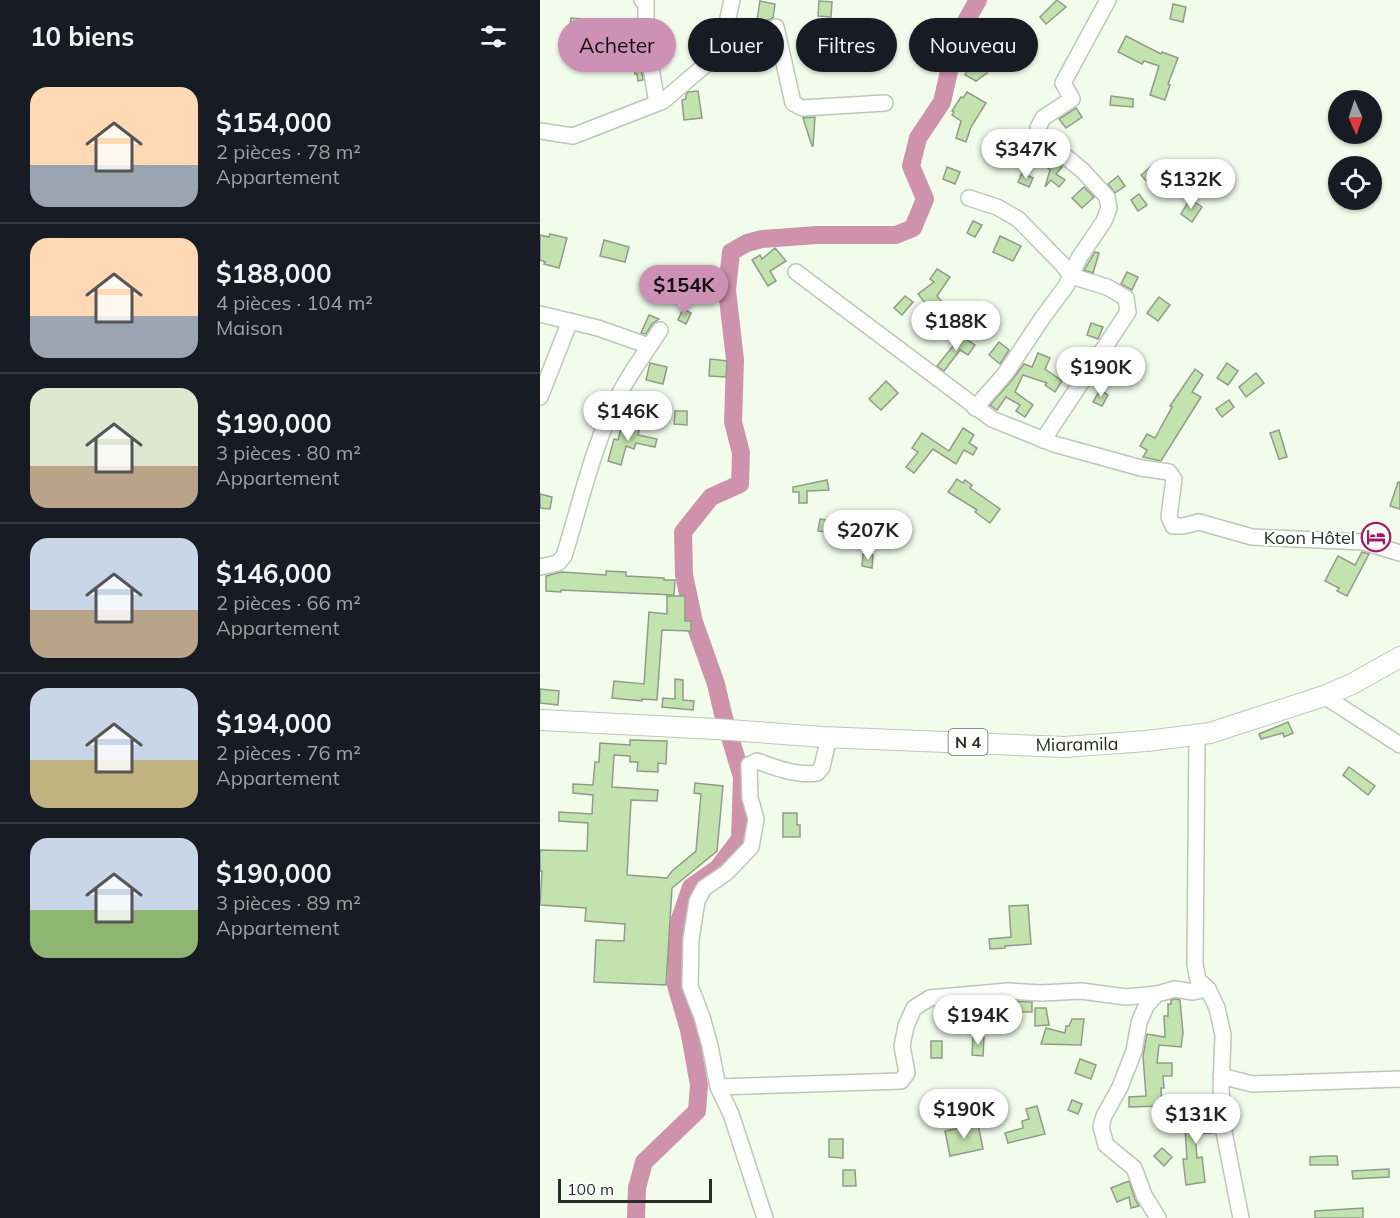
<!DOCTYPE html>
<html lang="fr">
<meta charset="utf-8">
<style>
body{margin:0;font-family:Mulish,sans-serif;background:#20242c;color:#f1f3f6;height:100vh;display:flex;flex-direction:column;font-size:22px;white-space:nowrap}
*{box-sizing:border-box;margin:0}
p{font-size:20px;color:#9ea1a6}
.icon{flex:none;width:33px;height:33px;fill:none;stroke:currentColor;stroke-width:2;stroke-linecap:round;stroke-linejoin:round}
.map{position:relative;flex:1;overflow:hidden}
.panel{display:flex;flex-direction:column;background:#171b24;width:540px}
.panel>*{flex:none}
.guide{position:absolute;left:18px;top:18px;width:570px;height:54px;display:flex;gap:12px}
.needle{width:39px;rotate:177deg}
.buttons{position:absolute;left:788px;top:90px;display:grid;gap:12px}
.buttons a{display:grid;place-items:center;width:54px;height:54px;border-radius:50%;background:#171b24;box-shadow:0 2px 4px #0004;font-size:30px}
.scale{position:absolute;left:18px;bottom:15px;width:154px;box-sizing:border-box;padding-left:6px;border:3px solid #282c26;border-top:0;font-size:16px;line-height:21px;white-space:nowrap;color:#282c26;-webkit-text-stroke:4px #fff;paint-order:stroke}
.price{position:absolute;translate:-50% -51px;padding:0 14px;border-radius:21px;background:#fff;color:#222;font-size:20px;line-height:39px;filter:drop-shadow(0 2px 3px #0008)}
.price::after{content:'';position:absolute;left:50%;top:36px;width:18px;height:14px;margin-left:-9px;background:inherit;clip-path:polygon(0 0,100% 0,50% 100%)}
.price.active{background:#cd91b5;color:#111}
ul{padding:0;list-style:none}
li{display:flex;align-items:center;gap:18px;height:150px;padding:0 30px}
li+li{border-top:2px solid #363941}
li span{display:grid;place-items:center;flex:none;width:168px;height:120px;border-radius:18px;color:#555}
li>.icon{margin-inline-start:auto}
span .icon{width:72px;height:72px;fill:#fffc;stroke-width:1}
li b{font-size:26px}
h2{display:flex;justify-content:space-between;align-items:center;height:72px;padding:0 30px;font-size:26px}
.pill{padding:0 21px;border-radius:27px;background:#171b24;box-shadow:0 2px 4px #0004;font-size:21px;line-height:54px}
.pill.active{background:#cd91b5;color:#111}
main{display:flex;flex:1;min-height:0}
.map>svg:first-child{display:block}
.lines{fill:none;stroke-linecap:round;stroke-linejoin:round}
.river{stroke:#cf92ab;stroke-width:18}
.building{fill:#c2e3ad;stroke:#919b8b;stroke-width:1.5}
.minor-casing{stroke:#bdc7b7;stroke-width:18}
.major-casing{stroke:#bdc7b7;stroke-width:22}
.minor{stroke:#fff;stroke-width:15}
.major{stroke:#fff;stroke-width:20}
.labels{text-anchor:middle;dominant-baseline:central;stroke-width:4.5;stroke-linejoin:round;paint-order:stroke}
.shield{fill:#fff;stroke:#686b67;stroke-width:1.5}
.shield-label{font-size:16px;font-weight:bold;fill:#282c26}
.poi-label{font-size:18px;fill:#282c26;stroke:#fff;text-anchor:end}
.street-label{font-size:18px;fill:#282c26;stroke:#fff}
</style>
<main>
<section class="panel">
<h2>10 biens<svg class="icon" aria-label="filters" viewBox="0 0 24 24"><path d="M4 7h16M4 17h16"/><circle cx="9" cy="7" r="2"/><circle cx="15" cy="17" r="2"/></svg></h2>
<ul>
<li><span style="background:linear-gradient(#ffd9b3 65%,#9aa5b1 0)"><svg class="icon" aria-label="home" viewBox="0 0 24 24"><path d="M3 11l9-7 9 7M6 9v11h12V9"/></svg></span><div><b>$154,000</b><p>2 pièces · 78 m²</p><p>Appartement</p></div></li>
<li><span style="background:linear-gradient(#ffd9b3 65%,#9aa5b1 0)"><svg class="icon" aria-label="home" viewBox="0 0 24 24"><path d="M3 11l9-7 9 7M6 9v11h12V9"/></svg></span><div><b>$188,000</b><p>4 pièces · 104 m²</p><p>Maison</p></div></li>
<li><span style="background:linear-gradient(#dfe7d0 65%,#b9a48a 0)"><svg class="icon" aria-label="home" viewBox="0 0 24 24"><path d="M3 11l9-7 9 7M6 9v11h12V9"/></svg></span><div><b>$190,000</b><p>3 pièces · 80 m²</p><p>Appartement</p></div></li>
<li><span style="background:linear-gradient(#c9d6e8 60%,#b9a48a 0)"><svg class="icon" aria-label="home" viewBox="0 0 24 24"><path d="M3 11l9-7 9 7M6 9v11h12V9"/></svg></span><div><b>$146,000</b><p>2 pièces · 66 m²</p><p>Appartement</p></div></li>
<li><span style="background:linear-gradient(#c9d6e8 60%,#c2b280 0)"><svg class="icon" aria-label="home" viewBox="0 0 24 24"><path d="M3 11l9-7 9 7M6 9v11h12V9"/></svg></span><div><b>$194,000</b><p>2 pièces · 76 m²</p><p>Appartement</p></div></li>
<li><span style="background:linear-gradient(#c9d6e8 60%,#8fb573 0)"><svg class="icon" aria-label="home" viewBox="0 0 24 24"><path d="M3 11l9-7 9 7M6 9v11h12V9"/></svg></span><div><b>$190,000</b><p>3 pièces · 89 m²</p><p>Appartement</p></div></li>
</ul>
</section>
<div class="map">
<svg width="860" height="1218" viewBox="0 0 860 1218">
<rect width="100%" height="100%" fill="#f1fceb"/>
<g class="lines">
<path class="river" d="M96,1218L97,1188L104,1162L157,1111L159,1085L149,1030L136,985L138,925L151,887L178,868L200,839L202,777L183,714L176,684L154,622L144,575L143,532L171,497L200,484L201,453L193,422L195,360L187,290L191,252L207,243L222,239L277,235H356L373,228L385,199L371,166L378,138L402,102L417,37L438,0"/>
</g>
<g class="building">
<path d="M517,0L526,7L506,24L500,17Z"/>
<path d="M220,1L235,4L233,18L225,21L217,20Z"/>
<path d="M279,1L292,2L291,17L278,16Z"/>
<path d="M633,4L646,7L643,22L630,19Z"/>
<path d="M31,18L50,20L48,34L29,32Z"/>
<path d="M175,31L177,47L164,54L157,40Z"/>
<path d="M586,36L621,54L622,52L638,58L628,84L630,85L625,100L610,95L619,66L604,61L602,64L578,52Z"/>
<path d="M75,39L83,41L70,70L66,68Z"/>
<path d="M99,55L103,80L98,81L97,74H95L92,56Z"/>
<path d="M438,63L449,68L447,73L436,81L425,75L430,65Z"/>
<path d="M158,91L162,118L144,120L142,100L146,99V95L148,92Z"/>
<path d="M427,92L446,103L431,127L426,142L416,138L421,121L412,115L414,112L412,111L421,97L423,98Z"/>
<path d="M571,96L593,99V107L570,105Z"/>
<path d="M536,108L542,117L526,128L519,119Z"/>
<path d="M275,117L273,146H272L263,118Z"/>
<path d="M513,160L522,167L516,174L525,180L519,187L511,180L505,187L510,170L507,167Z"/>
<path d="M613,165L621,175L610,185L601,175Z"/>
<path d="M407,167L420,172L415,184L403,179Z"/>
<path d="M482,173L493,178L489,187L478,182Z"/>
<path d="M578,176L585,186L575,193L568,184Z"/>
<path d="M544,187L554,197L542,208L532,198Z"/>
<path d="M599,194L607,205L598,211L591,200Z"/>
<path d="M650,199L662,207L652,222L641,214Z"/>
<path d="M433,221L442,225L435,237L427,233Z"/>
<path d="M10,234L27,238L19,268L4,264L5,262L0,260V235L9,237Z"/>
<path d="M460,236L481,246L473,261L453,252Z"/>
<path d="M64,240L89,247L85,262L60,256Z"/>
<path d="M235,248L246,261L230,271L236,281L228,286L212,260L220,255L222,259Z"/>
<path d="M555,252L559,253L553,273L544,270Z"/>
<path d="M397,269L410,277L397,296L403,303L392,312L378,294L394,282L390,279Z"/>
<path d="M587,272L598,277L592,290L581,284Z"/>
<path d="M365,296L373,302L362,315L354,308Z"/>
<path d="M619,297L630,305L618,321L607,313Z"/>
<path d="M143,309L151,313L146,324L138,320Z"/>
<path d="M109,315L119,319L112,324L106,334L101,333Z"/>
<path d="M551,323L563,327L558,339L547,335Z"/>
<path d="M421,336L435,345L428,355L420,350L404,371L397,366Z"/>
<path d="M459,342L469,350L460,364L449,355Z"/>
<path d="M498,353L510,358L505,369L522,381L515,392L505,385L507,383L483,375L475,392L493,405L485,417L476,411L480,405L466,397L457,410L450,405L472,380L484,364L492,367Z"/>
<path d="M170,359L187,361L186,377L169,376Z"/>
<path d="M110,363L127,367L123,384L106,380Z"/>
<path d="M687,363L698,371L688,385L677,378Z"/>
<path d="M655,369L663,375L652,392L661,397L621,461L603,457L607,450L600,446L607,434L615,438L632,407L630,406Z"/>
<path d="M716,373L724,383L706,397L699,387Z"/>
<path d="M346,381L358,393L341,410L329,399Z"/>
<path d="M560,390L568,395L562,406L553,402Z"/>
<path d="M689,400L694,407L682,417L676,409Z"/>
<path d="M135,411H147V425L134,424Z"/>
<path d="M83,421L100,426L98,435L117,439L115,447L96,443L94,449L86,446L81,465L68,461L74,439L78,440Z"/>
<path d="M423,428L434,435L429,443L437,448L433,455L424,450L416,464L393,449L374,473L366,467L378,452L372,448L382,433L409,451Z"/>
<path d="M739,430L747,457L739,459L730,433Z"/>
<path d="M417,479L423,483L425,480L432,485L430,488L460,509L450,523L435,512L437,510L408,492Z"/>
<path d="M287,480L289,490L267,491V503H259V492H253V487Z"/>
<path d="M858,482H860V509L850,506Z"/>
<path d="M0,494L12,497L10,509L0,508Z"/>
<path d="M280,519L291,521L290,532L278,531Z"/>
<path d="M822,552L829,554L807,596L797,591L799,588L785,581L798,556L815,565Z"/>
<path d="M323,554L333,555L332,568L322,566Z"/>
<path d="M66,571L86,572V576L124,578V580H135L134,595L21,590V592L6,591V576L21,572L66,575Z"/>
<path d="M127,596H145V621H151V631L122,630L117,700L102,699V701L72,698L74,681L104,684L109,612L127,614Z"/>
<path d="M135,679L143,680V700L154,701L153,710L122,707L123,698L135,699Z"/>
<path d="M0,689L19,691L18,705L0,703Z"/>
<path d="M748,722L753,733L744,737L743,733L721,739L719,734Z"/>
<path d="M90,740L127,741L126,764L118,763V772L97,771L98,762H90V756L74,755L72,787L118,790L117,801L91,800L87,875L127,878L132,871L156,851L161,794L154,793L155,783L183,786L177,851L132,888L126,985L54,982L56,940L84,941L85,924L45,921L46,908L0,905L2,871H0V850L47,851L48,823L19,821V812L52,814L53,795L33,793V784L53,785L55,762H59L60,743L90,745Z"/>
<path d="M809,767L835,786L828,795L803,775Z"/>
<path d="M243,813H257V825H260V837H243Z"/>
<path d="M488,905L491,944L465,946V948L450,949L449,939L471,937L469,906Z"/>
<path d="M636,999L640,1000L643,1033L641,1047L619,1045L617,1063H632V1076H623L624,1088H621L622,1106L589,1107V1097L606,1096L603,1056L607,1034L625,1037L624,1016H628V1004H631V1000Z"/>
<path d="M472,1001L492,1002V1012H472Z"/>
<path d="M438,1003V1010L415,1008L416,1021L408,1022L407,1012L401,1013L399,1007Z"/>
<path d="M495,1008H506L509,1025L495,1026Z"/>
<path d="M532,1019H544L541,1045L501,1044L506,1028L525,1033L526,1026H529Z"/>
<path d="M433,1036L444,1037L443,1056L432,1055Z"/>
<rect x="391" y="1041" width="11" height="17"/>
<path d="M540,1059L556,1065L551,1079L535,1073Z"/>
<path d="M532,1100L542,1104L538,1114L528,1110Z"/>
<path d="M497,1106L505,1134L468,1143L465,1133L483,1128L482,1121L489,1119L486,1109Z"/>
<path d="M672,1112L673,1133L655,1134L657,1158L662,1157L665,1182L646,1185L643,1159H647L644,1114Z"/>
<path d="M438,1124L443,1149L410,1156L405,1131Z"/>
<path d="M289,1139H303V1158L289,1157Z"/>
<path d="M622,1148L632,1157L624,1166L614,1156Z"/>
<path d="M786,1156H797L798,1165H770V1157Z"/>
<path d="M849,1169V1177L813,1179L812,1171Z"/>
<path d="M303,1170H315L316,1186H303Z"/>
<path d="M589,1181L595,1199L599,1206L591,1208L589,1197L577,1202L571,1188Z"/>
<path d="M823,1208V1218H775V1211Z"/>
</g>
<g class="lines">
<g class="minor-casing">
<g id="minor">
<path d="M102,0L106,1V39L117,103"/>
<path d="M187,53L186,27L192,0"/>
<path d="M0,131L33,136L123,101L164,66L207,40L236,27L253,103L262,108L345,103"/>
<path d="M429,198L457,207L478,219L523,265L531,276L567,287L586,298L588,312L503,440"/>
<path d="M256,272L452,419L514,444L601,468L629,472L634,479L629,517L633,526H643L659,522L712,537L823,542L860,553"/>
<path d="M0,314L58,328L109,346"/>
<path d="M0,397L30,321"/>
<path d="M435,408L465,374L503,317L526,286L539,258L564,221L569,208L567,197L543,171L502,137L498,128L503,118L532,99L523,83L568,0"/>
<path d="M0,567L18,563L24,556C41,502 53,444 80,393C91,371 107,351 120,330"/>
<path d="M784,696L860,745"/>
<path d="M657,736L655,964L658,980L668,989L677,1008L683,1035L681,1089L684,1132L701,1218"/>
<path d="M681,1076L712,1084L860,1079"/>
<path d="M178,1087L361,1081L367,1073L362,1046L366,1026L374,1008L390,998L468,991L501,993L541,991L586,997L617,994"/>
<path d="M225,1218L191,1114L178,1087L170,1046L162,1017L150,986L151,939L157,901L164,888L186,873L211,847L216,819L210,798L209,765L217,761C237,768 256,776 277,773L282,767L289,737"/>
<path d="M618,1218L604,1195L594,1168L566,1145L561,1127L564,1116L580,1087L594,1051L599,1023L606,1006L617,994L635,989L653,992L668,989"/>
</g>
</g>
<g class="major-casing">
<path id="major" d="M0,720L176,729L283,737L524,747L607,741L670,733L784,696L812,684L860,657"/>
</g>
<use href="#minor" class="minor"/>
<use href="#major" class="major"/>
</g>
<defs>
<g id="hotel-ring" transform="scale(1.5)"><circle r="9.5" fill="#fff" stroke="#a21a65" stroke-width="1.5"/><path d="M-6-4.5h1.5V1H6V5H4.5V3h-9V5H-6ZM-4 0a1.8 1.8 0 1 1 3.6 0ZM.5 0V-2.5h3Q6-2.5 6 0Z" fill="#a21a65"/></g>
</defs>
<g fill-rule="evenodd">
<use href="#hotel-ring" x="836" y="537"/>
</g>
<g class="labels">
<rect class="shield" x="408.5" y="729" width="39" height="26" rx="4.5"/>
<g class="shield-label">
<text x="428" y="742">N 4</text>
</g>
<g class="poi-label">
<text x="815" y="537">Koon Hôtel</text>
</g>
<g class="street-label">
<text transform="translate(537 744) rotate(-1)">Miaramila</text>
</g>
</g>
</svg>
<div class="buttons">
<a><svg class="needle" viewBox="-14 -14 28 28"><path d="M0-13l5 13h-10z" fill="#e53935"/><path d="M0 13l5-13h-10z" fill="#9ea1a6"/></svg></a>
<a><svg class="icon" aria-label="locate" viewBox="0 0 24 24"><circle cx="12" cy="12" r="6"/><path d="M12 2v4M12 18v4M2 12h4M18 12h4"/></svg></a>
</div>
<div class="scale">100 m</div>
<b class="price" style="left:486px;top:180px">$347K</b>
<b class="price" style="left:651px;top:210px">$132K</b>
<b class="price active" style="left:144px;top:316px">$154K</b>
<b class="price" style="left:416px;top:352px">$188K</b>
<b class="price" style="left:561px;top:398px">$190K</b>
<b class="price" style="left:88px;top:442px">$146K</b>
<b class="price" style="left:328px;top:561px">$207K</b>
<b class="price" style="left:438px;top:1046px">$194K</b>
<b class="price" style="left:424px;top:1140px">$190K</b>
<b class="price" style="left:656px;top:1145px">$131K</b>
<div class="guide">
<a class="pill active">Acheter</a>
<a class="pill">Louer</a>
<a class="pill">Filtres</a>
<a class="pill">Nouveau</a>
</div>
</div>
</main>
